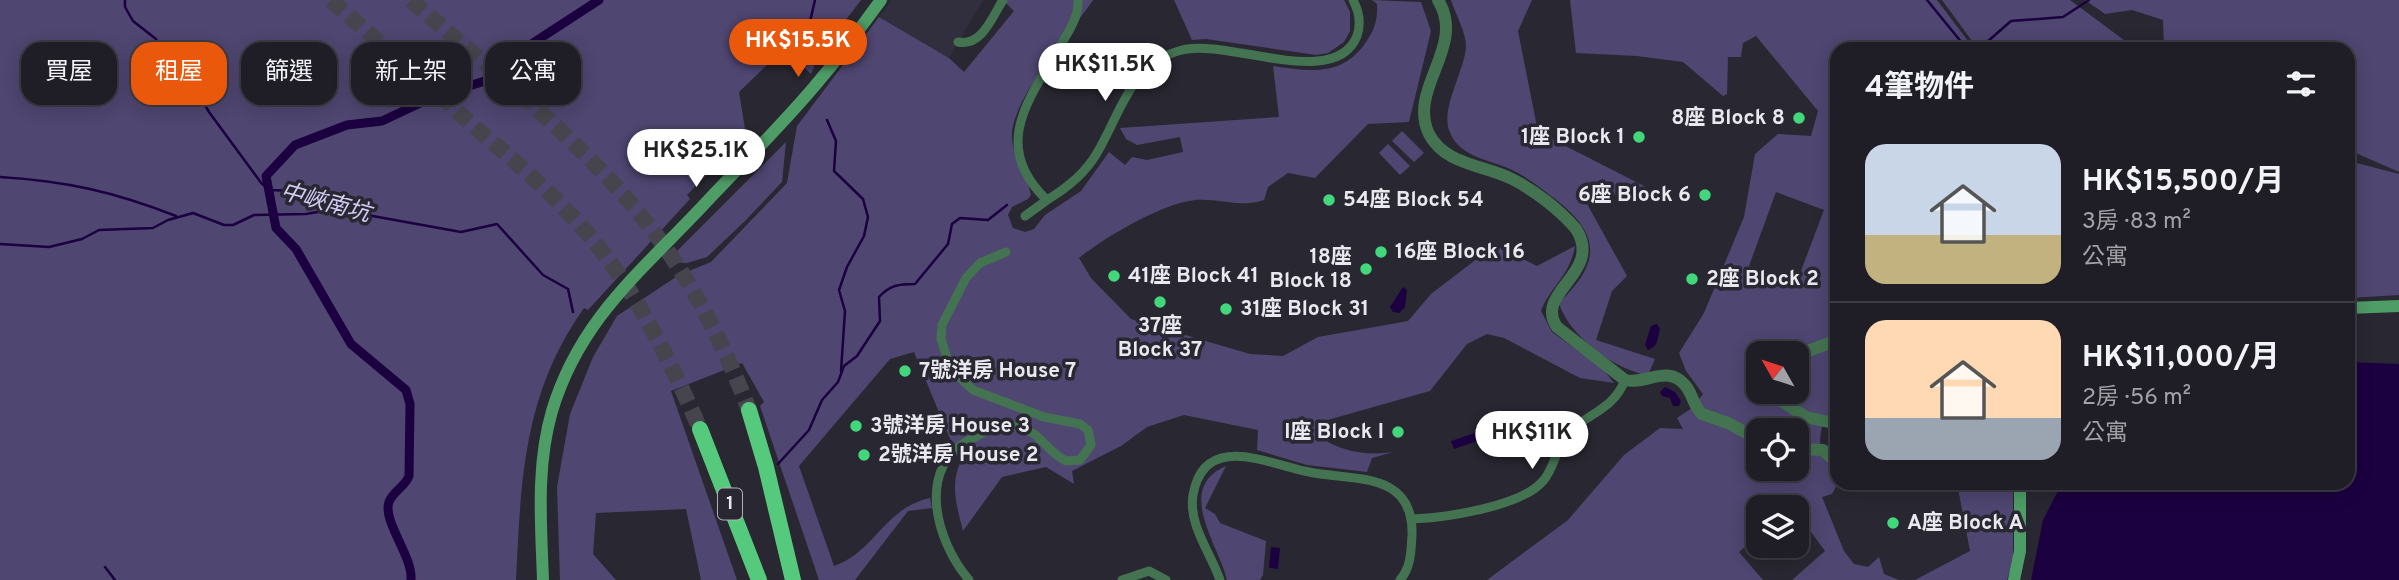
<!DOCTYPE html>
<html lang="zh-TW">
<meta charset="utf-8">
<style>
body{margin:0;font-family:Overpass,"Noto Sans TC",sans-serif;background:#2c2b32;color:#f1f3f6;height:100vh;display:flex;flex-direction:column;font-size:26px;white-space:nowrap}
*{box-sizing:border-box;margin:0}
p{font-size:23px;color:#a1a2a7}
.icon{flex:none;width:38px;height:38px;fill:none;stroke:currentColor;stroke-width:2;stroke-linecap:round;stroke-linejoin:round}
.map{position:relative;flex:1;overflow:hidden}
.panel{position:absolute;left:1830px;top:42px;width:525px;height:448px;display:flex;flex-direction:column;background:#1f1e26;border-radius:21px;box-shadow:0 4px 18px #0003,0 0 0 2px #3c3c43}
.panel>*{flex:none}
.guide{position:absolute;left:21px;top:42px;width:665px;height:63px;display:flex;gap:14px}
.needle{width:46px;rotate:309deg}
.buttons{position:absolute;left:1746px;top:341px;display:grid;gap:14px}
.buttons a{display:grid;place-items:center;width:63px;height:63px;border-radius:14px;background:#1f1e26;box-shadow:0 4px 18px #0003,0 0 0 2px #3c3c43;font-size:35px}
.price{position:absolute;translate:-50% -60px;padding:0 16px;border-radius:24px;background:#fff;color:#222;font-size:23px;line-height:46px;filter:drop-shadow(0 2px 4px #0008)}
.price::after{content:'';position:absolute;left:50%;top:42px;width:21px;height:16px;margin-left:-10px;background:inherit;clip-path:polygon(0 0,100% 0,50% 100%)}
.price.on{background:#ea580c;color:#fff}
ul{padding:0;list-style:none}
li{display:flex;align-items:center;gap:21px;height:175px;padding:0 35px}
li+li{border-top:2px solid #3c3c43}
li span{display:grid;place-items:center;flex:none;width:196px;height:140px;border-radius:21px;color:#555}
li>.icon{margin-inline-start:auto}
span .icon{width:84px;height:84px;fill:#fffc;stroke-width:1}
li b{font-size:30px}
h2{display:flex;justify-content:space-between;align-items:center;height:84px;padding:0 35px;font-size:30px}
.tag{padding:0 24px;border-radius:21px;background:#1f1e26;box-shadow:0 4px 18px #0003,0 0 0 2px #3c3c43;font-size:24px;line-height:63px}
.tag.on{background:#ea580c;color:#fff}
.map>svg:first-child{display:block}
.built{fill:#312e3e}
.green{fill:#4f4671;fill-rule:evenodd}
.water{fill:#1b0140}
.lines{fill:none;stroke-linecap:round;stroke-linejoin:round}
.stream{stroke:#1b0140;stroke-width:2.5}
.canal{stroke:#1b0140;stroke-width:9}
.trunk-tunnel{stroke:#46454e;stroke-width:16;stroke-dasharray:16 8;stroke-linecap:butt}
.minor{stroke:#447351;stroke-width:9}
.tertiary{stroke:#447351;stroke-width:12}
.secondary{stroke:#4e9c66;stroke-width:12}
.trunk{stroke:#55ca7d;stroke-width:16}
.poi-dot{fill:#43d77b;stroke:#292832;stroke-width:2.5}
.labels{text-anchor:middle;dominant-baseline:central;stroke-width:7;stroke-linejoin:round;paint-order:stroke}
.shield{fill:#292832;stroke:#afaeb6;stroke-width:2}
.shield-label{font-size:19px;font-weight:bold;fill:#e9e8ef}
.poi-label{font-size:21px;font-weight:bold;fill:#e9e8ef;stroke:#292832;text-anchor:start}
.water-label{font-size:23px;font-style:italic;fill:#d2cbf3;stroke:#292832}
</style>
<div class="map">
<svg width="2399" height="580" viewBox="0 0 2399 580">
<rect width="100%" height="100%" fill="#292832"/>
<path class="built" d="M892,0H983L949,58L879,17Z"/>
<g class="green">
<path d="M0,0H861L819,55L811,74L795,59L767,65L739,92L746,135L687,195L690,199L588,310L584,308C523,394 521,480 516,580H0Z"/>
<path d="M1003,0H1093C1072,32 1008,102 1012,139C1014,162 1027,174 1031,195L1028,199L1012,207L1008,215L1013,228L1025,232L1034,229L1045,215L1081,191L1109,152L1125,165L1132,157L1147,160L1183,152L1180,137L1137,145L1126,139L1120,128L1279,117L1273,66C1309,71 1340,77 1364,45C1374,31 1378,21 1377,4L1372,0L1421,2L1431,31L1409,122L1368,124L1315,178L1288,173L1268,187L1264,200C1240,208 1219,198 1195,200C1162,203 1104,238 1079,258L1091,278L1131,319L1250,354L1283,356L1318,337L1408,321L1431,294L1495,245L1537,266L1575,246C1569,278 1551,285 1541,311L1552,332L1602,368L1614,383L1580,378L1504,338L1487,334L1467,344L1430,391L1324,421L1320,437C1342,452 1367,456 1393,452L1372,458L1367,472L1307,465L1257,450L1258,430L1184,415L1147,427L1121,446L1072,471L1074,484L1046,467L1002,477L963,531C957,507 950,486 960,463L914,352L890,359L799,466L834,566C875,552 884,508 930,498L932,508L908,511L855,580H819L760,406L764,402L742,363L671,391L737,580H701L686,509L596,513L593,554L616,580H560L557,487L570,414L593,357L617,316L679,275L711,262L787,183L797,126L879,17L949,58L964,72L1014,11Z"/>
<path d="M1174,0H1344L1350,12V31L1344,42L1328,53L1316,55L1206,39L1192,40Z"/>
<path d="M1451,0H1532L1518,31L1538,132L1646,187L1586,202L1627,276L1612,291L1596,340L1655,359L1648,375C1616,371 1568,335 1559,303C1598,265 1603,238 1559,202C1543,190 1528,177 1510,169C1488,159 1458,157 1449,130C1441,107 1465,70 1466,46C1466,32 1455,13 1451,0Z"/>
<path d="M1570,0H1937L1974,49H1838V425L1822,427C1817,449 1822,455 1837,470L1838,483L1832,494L1822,497L1844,551L1854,564L1868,567L1879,557L1884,574L1899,580H1792L1825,551L1797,513V508H1759V534L1739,552L1763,580H1487L1568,520L1624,455L1660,428L1683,429L1677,418L1692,408L1703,394L1686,371L1679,353L1704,313L1744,217L1755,154L1778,134L1811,136L1818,111L1756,36L1743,43L1741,57H1728L1727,94L1723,96L1683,62L1637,56L1576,53ZM1776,192L1824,210L1796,284L1749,266ZM1759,354H1797V392H1759ZM1759,430H1797V469H1759Z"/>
<path d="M1942,0H2070L2136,49H1978Z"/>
<path d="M2085,0H2399V172L2349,150L2348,49H2164L2163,20L2132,10L2105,14Z"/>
<path d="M1402,131L1424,153L1414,162L1392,141Z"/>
<path d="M786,142L782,182L746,220L707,257L687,263L666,262Z"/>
<path d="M1388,144L1410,166L1400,175L1379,153Z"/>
<path d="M2349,161L2399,174V295L2349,298Z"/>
<path d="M1226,466L1205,508L1215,514L1220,523L1266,541L1263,575L1260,580H1227C1219,545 1174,488 1226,466Z"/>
<path d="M1957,483H2013V561L2007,580H1915L1970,551Z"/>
</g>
<g class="water">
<path d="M1403,287L1407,290L1405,307L1399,313L1393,312L1390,307Z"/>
<path d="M1657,324L1660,329C1657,339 1659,346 1648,350L1645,345L1651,326Z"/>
<path d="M2349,362L2399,364V580H2031L2043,520L2062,483H2348Z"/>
<path d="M1665,387L1675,392L1681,401L1679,406H1673L1670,398L1662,396L1660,392Z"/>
<path d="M1478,432L1480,440L1454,449L1451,441Z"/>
<path d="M1271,547L1280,548L1278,569L1269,568Z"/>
</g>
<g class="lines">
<g class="stream">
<path d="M125,0V7L133,21L156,39L163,53L192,83L209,112L262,184L271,190L293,191L309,201L329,203L334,209L461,232L497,224L543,275L568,289L573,312"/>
<path d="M1927,0L1967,49"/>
<path d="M1979,49L2011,21L2063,17L2089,0"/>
<path d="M792,61C787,43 792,35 809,26L815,0"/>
<path d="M827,120L836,141L834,171L863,199L868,217L864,236L847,267L839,290L845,311L841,371"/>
<path d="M0,177C66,181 115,192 176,216"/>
<path d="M0,244L49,247L82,239L99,230L153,228L168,220L193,213L224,225H233L254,215L306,214L334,209"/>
<path d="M778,464L809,430L822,400L838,382L844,366L857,356L880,321L879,297C890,285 899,284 915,284L948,244L952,224L960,218L988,220L1007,205"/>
<path d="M105,567L115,580"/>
</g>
<path class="canal" d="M411,580C413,556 382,521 389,502C393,491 405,487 409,476L410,404L406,390L351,344L296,249L276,228L266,176L295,145L347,125L382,121L431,98L510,73L533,43L599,0"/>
<g class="trunk-tunnel">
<path d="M331,0C380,43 429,86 478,130C518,164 559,199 593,240C639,296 671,363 700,429"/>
<path d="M411,0C493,72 583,141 650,227C693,282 724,345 749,410"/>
</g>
<g class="minor">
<path d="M1078,0C1079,17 1069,30 1061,45C1029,99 990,146 1047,200C1067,188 1085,174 1097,153C1121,113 1130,63 1182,50C1228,38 1335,91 1357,36C1361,24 1359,11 1353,0"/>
<path d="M958,42C982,47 992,17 1003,0"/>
<path d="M1025,216L1047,200"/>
<path d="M1411,519C1443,518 1521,507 1543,481C1556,466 1556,444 1571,430C1592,412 1614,408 1625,380"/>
<path d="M969,580C935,540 915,465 973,438C986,431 999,424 1014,426C1042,431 1044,450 1066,461L1080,460L1091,445L1088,430L1080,424L1044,417L973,390L959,377L947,358L941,339L942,325L966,278L980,263L1006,252"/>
<path d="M1122,580L1149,571L1166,580"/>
<path d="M1220,580C1211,553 1188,525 1193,495C1204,430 1271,465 1309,472C1352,481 1414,470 1412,535C1411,552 1411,567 1400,580"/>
</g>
<g class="tertiary">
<path d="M1438,0C1467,47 1407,88 1429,134C1445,165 1484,165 1512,179C1534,190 1560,210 1576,229C1604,273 1533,292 1557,327L1625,380C1646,385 1667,364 1685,385C1693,394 1693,406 1702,414L1728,423L1759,440"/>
<path d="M1797,355L1838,340"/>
<path d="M1768,392L1806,417L1838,424"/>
<path d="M1797,449L1823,450L1838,464"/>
</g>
<g class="secondary">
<path d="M2348,308L2399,306"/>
<path d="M543,580C541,523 536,466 552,411C581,315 646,268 711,197C749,157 789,118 823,76C844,52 862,25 881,0"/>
<path d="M2014,580L2020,551V483"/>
</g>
<g class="trunk">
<path d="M749,410L766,467L793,580"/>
<path d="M700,429L759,580"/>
</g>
</g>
<g class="poi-dot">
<circle cx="1799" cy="118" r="7"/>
<circle cx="1639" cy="137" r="7"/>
<circle cx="1705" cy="195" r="7"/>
<circle cx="1329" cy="200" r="7"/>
<circle cx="1381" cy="252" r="7"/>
<circle cx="1366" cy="269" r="7"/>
<circle cx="1114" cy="276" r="7"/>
<circle cx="1692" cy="279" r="7"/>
<circle cx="1160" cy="302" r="7"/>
<circle cx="1226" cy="309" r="7"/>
<circle cx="905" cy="371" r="7"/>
<circle cx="856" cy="426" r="7"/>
<circle cx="1398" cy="432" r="7"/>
<circle cx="864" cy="455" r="7"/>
<circle cx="1893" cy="523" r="7"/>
</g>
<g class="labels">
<rect class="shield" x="718" y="488.5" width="24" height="31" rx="5"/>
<g class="shield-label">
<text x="730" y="504">1</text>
</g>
<g class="poi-label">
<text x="1785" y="118" text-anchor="end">8座 Block 8</text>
<text x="1625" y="137" text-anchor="end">1座 Block 1</text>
<text x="1691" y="195" text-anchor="end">6座 Block 6</text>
<text x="1343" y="200">54座 Block 54</text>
<text x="1395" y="252">16座 Block 16</text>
<text x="1352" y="257" text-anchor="end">18座<tspan x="1352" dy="24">Block 18</tspan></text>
<text x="1128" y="276">41座 Block 41</text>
<text x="1706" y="279">2座 Block 2</text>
<text x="1240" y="309">31座 Block 31</text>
<text x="1160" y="326" text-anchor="middle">37座<tspan x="1160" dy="24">Block 37</tspan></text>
<text x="919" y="371">7號洋房 House 7</text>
<text x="870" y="426">3號洋房 House 3</text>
<text x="1384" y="432" text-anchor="end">I座 Block I</text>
<text x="878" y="455">2號洋房 House 2</text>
<text x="1907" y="523">A座 Block A</text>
</g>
<g class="water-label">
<text transform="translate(325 204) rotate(15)">中峽南坑</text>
</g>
</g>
</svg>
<div class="buttons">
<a><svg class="needle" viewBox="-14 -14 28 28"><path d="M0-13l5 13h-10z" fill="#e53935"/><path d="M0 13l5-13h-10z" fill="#a1a2a7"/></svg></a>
<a><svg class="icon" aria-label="locate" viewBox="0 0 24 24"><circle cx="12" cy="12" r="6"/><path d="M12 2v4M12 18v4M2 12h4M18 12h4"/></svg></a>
<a><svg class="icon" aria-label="layers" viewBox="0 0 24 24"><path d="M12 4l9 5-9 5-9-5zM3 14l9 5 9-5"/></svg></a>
</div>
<b class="price on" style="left:798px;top:79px">HK$15.5K</b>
<b class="price" style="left:1105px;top:103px">HK$11.5K</b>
<b class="price" style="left:696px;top:189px">HK$25.1K</b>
<b class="price" style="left:1532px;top:471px">HK$11K</b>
<div class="guide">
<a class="tag">買屋</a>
<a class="tag on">租屋</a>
<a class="tag">篩選</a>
<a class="tag">新上架</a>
<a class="tag">公寓</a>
</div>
<section class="panel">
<h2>4筆物件<svg class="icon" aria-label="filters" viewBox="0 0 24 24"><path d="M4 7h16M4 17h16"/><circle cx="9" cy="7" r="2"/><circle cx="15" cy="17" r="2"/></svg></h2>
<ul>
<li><span style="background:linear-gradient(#c9d6e8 65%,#c2b280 0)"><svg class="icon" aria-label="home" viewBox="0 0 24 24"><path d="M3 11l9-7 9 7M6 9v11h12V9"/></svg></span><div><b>HK$15,500/月</b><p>3房 · 83 m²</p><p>公寓</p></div></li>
<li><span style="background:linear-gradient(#ffd9b3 70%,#9aa5b1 0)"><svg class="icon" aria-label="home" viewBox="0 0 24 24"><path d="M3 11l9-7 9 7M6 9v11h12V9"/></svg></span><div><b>HK$11,000/月</b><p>2房 · 56 m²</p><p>公寓</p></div></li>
</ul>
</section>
</div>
